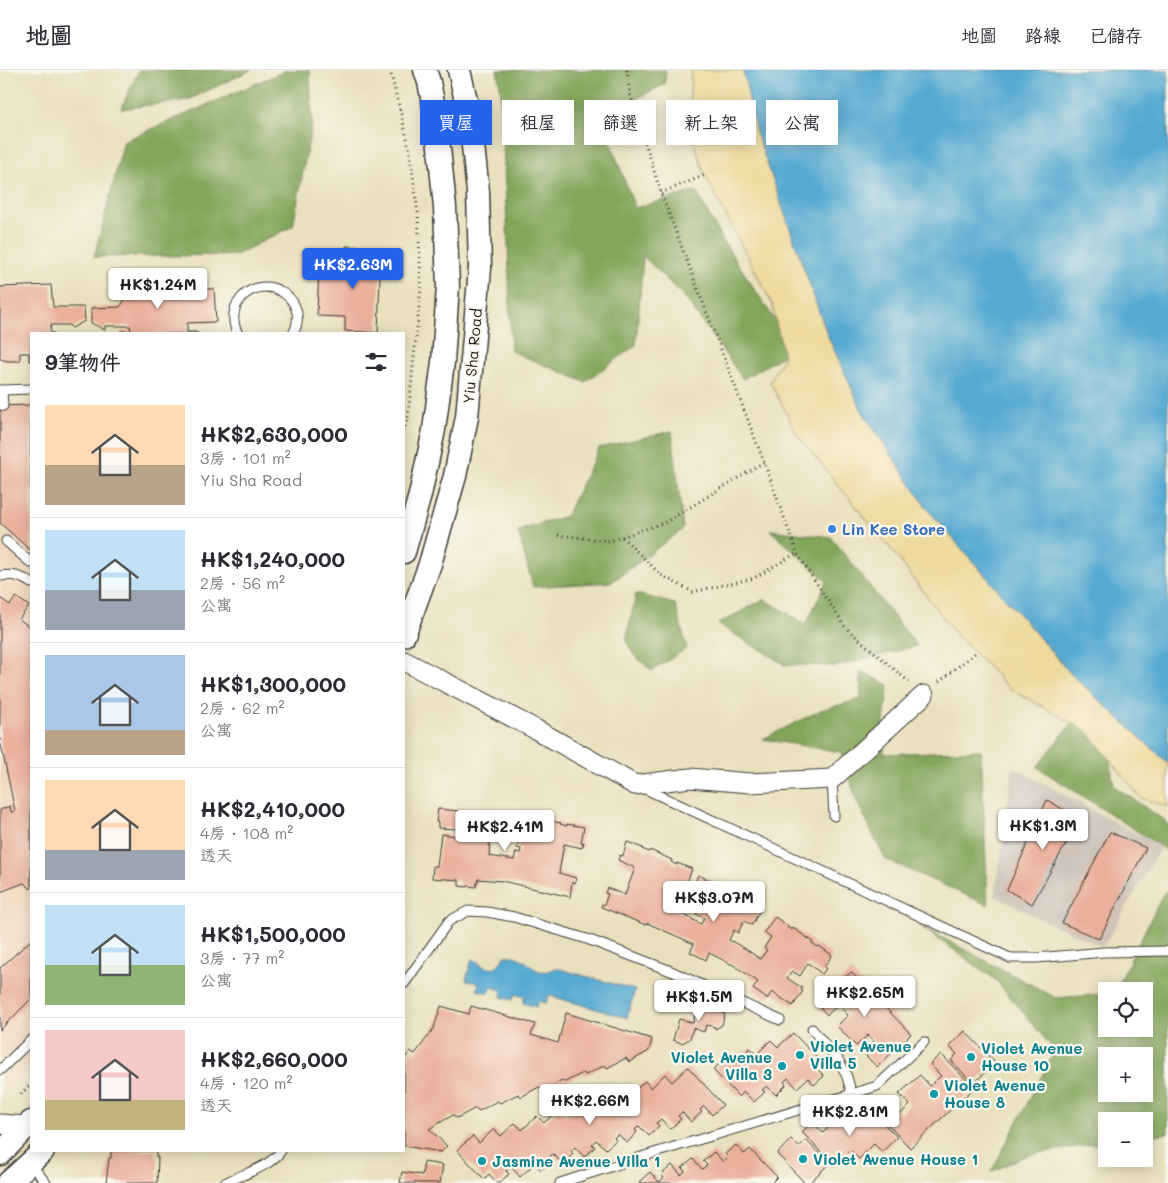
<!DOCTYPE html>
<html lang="zh-TW">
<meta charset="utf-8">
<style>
body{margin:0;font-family:Mali,"LXGW WenKai TC",sans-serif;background:#f7f7f7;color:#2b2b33;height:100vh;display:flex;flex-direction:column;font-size:19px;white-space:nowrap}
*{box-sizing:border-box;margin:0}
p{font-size:16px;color:#7c7c81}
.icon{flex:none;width:28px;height:28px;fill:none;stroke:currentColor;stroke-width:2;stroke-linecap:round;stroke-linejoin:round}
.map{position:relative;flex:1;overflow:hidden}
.panel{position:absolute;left:30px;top:262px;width:375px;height:820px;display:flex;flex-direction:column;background:#fff;border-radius:0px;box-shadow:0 2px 12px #0003}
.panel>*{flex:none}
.guide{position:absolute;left:420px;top:30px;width:475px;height:45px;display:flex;gap:10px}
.fabs{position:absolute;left:1098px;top:912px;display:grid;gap:10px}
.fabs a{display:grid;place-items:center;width:55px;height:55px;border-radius:0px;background:#fff;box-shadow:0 2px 12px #0003;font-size:25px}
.price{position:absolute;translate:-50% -42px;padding:0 11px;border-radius:5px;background:#fff;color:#222;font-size:16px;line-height:32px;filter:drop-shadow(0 1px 2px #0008)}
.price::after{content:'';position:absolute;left:50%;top:30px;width:15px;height:11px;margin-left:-8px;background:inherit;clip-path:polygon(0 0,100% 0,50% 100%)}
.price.current{background:#2563eb;color:#fff}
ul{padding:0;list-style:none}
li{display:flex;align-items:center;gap:15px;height:125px;padding:0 15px}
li+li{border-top:1px solid #e1e1e2}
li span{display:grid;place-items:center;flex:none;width:140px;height:100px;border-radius:0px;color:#555}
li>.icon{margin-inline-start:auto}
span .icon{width:60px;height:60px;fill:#fffc;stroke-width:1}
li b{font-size:21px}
h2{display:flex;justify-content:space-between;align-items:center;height:60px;padding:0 15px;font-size:21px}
.pill{padding:0 18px;border-radius:0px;background:#fff;box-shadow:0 2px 12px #0003;font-size:18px;line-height:45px}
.pill.current{background:#2563eb;color:#fff}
header{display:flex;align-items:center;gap:30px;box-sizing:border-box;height:70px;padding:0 25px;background:#fff;border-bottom:1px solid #e1e1e2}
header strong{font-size:24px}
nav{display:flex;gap:28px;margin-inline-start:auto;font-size:18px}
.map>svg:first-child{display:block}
.built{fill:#f0d6bc}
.industrial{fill:#cec2b9}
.forest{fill:#82a55a;stroke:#4f603b;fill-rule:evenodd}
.sand{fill:#eeda9e;stroke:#857b5d}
.water{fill:#56aad2;stroke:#396377}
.building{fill:#eab09b}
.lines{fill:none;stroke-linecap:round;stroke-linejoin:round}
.service-casing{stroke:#3b3934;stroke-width:11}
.minor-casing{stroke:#3b3934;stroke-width:21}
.tertiary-casing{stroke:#3b3934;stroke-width:25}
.path{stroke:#3b3934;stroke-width:3;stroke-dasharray:1 4;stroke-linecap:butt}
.service{stroke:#fff;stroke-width:9}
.minor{stroke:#fff;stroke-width:19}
.tertiary{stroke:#fff;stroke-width:22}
.shop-dot{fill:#3f7fe0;stroke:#fbf7ec;stroke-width:2}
.culture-dot{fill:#0f9aa8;stroke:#fbf7ec;stroke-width:2}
.labels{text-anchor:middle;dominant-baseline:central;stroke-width:4.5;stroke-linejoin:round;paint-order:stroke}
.street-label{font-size:15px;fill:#1c1c1c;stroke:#fbf7ec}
.shop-label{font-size:15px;font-weight:bold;fill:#366cbe;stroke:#fbf7ec;text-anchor:start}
.culture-label{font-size:15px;font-weight:bold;fill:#0d838f;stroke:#fbf7ec;text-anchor:start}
</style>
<header>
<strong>地圖</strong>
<nav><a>地圖</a><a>路線</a><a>已儲存</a></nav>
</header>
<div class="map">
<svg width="1168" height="1113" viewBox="0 0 1168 1113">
<rect width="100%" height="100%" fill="#fbf7ec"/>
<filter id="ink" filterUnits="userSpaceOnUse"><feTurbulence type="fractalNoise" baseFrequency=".02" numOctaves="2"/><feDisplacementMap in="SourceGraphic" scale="10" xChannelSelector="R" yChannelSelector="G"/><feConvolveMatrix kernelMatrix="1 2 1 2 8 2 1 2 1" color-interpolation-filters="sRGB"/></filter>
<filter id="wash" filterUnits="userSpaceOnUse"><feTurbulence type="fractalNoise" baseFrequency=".0096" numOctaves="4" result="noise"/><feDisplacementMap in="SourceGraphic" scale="20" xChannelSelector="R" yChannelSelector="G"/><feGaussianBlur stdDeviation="1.12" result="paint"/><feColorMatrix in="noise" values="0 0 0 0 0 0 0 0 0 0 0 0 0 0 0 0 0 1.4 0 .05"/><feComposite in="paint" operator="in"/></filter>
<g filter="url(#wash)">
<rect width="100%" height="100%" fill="#e9e0bd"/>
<path class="built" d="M12,463L31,481V994L10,1016L0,1022V476Z"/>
<path class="industrial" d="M1013,697L1161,777L1103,877L1049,853L995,826Z"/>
<g class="forest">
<path d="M139,0H251L188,30L121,39Z"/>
<path d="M287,0H310L312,53L293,156L236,185L94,187L124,71Z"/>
<path d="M497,0H666L665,14L601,47L635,138L696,121L723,171L794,279L743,309L686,229L643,186L636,275L585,312L511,281L508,175L500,16Z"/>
<path d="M672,361L683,459L612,512L533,517L518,461L566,446L599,378Z"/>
<path d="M770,460L831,467L917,576L837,596L785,595L718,554L764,529L806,554L827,511Z"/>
<path d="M636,524L675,534L687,578L652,601L634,585L626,571Z"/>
<path d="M860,601L889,615L884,649V684L981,680L988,835L885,789L857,732L841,682L763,669L821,640L861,629Z"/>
<path d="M1072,653L1104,655L1114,716L1168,753V781L1037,697Z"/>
<path d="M1168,819V1063L1144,1067V1051H1106V1072L1027,1085L991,1102L1055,981L996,910L920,856L1056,928L1106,924V959H1144V921H1115L1163,824ZM1106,986H1144V1024H1106Z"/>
</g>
<path class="sand" d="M691,0H743L756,62L929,441L1073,606L1168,693V737L1141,728L1087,661L1010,619L953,561L898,488L798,366L770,312L784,286L772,234L705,105L689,56Z"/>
<g class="water">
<path d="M743,0H1168V693L1073,606L929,441L862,341L827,264L756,62Z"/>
<path d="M506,886C531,884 531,911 556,898L635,920L627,948L548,925L546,933L538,931L536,937L523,933L525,927L515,924L513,930L501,927L502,920L491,917L489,923L477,920L479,913L466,910L472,889C478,891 478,893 483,896C492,901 500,897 503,887Z"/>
</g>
<g id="blocks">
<g class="building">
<path d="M346,176L381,179L378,263L345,261V247L317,246L319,196L345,198Z"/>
<path d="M51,215L53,237H84L85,251L72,258L69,255H51L50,261L55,264H31V291H29V283H20V291H8L0,289V217Z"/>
<path d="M177,215L180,218L214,219L216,252L187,253V262H195L200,264H121V261H131L130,256H105V260L91,253V238L120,237L124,231L122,216Z"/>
<path d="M31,335V481L0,453V336Z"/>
<path d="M16,527L29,536L19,549L31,558V819L24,813L0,822V740L10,736L11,742L15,741L0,670V528L10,535Z"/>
<path d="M1047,730L1080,749L1032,834L1007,820Z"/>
<path d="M438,739L504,745L503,757H499L498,761L485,760V762L483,761L482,770L490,771L489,786L514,790L516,782L520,783L521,779L517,778L519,766L511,764L515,745L531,748L530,749L536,751L537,748L561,753L560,754L567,756V754L584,757L581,773L584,772L582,778L564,774L559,803L576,808L575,813L572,812L570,827L502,811L478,809L476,817L468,816L467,817L459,816V810L432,808L433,796H437L441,764L456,766L457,759L438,758V752H436Z"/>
<path d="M1110,762L1146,778L1099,869L1062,853Z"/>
<path d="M627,772L643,778L642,779L649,782L650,780L672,790L671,792L677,795V793L692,799L685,817L681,815L678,820L676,819L669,838L679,842L701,854L704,848L696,844L698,838L700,839L704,830L688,822L691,817H693L698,805L714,812V813L719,816L720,815L742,827L741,829L746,831L747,830L761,838L752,855L744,851L738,863L734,860L729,870L746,879L760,889L767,880L764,878L771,867L764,862L775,847L788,856L787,857L792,860L793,858L812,871V873L818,877L819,876L832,885L824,897L826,899L822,904L808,893L800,906L792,901L787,908L802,918L801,920L803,921L793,936L772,922L767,929L753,919L758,912L735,896L709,883L706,890L690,882L694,874L647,853L646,855L601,837L602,834L604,835L608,824L605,823L607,818L625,825L635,798L618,790L620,785L623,786Z"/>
<path d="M31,870V929L0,960V898Z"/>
<path d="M851,902L911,964L877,997L866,986L877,975L868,965L856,976L837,956L848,945L838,935L827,945L817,934Z"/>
<path d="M699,930L716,935L714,940L725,944L722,955L715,959V957L706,955L704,962L693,958L690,969L682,973L673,970L679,949L693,953Z"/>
<path d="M441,936L469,944L471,936L535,954L531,965L558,973L566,943L652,969L649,981L629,992L626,988L607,998L605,995L586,1005L583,1003L565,1012L562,1010L542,1020L539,1017L521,1027L518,1024L500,1033L497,1031L479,1041L476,1038L457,1048L453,1045L429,1059L447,1076L441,1082L404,1076V990L410,981L415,984L434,958Z"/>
<path d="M965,961L995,993L973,1014L951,990L957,984L949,976Z"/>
<path d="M793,963L821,992L816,997L824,1006L814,1015L808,1008L797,1018L788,1008L784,1012L786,1015L776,1025L767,1016L762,1020L765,1022L754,1032L744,1022L739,1027L713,1000L729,985L735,992L750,978L757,984L771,970L778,977Z"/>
<path d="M941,984L974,1018L910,1078L878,1044L889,1034L899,1045L910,1035L899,1024L920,1005L930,1016L936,1010L941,1006L930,994Z"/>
<path d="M688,997L723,1035L712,1045L704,1036L700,1040L702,1042L691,1052L682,1042L678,1046L681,1049L670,1059L661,1049L656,1053L659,1056L649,1066L639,1056L635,1060L637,1062L627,1073L618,1064L614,1068L616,1070L606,1079L596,1070L592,1074L595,1077L584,1087L575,1077L571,1081L573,1084L563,1094L553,1084L548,1088L551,1091L541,1100L532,1090L528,1094L531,1097L520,1107L511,1097L506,1101L509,1104L499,1113H497L489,1104L484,1109L457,1080L473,1066L479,1073L494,1059L501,1066L515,1053L522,1060L537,1046L544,1053L559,1039L565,1046L580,1032L587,1039L602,1025L608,1032L623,1018L630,1025L645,1011L651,1018L665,1004L672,1012Z"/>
<path d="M860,1039L870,1050L875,1045L897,1067L882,1082L874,1074L859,1089L850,1080L834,1096L802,1062L812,1052L823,1063L828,1058L826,1055L836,1046L846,1056L852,1051L850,1048Z"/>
<path d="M791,1069L799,1077L806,1070L829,1094L809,1113H805L777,1084Z"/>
<path d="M736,1075L744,1084L750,1079L777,1107L771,1113H640L639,1112L650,1102L659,1112L664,1108L661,1105L672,1095L681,1105L685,1101L682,1098L693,1089L702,1099L707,1095L703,1091L714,1082L723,1092L728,1087L725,1084Z"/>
<path d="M111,1081H156V1087H158L157,1113H106L109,1088H111Z"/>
<path d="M424,1092L443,1095L440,1113H400L402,1102L422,1105Z"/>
</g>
</g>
</g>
<g filter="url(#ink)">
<use href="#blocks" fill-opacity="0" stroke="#3b3934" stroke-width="1"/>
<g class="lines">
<g class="service-casing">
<g id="service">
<path d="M238,264C233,255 232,243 237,234C259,197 313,227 293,264"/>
<path d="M0,320H2L3,336"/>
<path d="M2,320L31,319"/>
<path d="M6,471L31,493"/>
<path d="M0,506C13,504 21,506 31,513"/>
<path d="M832,709L834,746"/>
<path d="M641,717L1010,888H1037L1104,882L1168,881"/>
<path d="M404,914L449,851L468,841L487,842L514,847L587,869L671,901L780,950"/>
<path d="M812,959L839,991L846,1004L852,1024"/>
<path d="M0,1000L31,970"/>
<path d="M30,1093L46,1113"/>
<path d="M225,1113C244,1103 267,1099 281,1081"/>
<path d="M560,1113L654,1083L852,1024L877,1016L924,972"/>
</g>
</g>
<g class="minor-casing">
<g id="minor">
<path d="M404,591L535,659L635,715L690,708L750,713L832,709L924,625"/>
<path d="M0,1054L27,1056"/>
</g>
</g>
<g class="tertiary-casing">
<g id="tertiary">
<path d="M404,482L420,425L434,360L443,292L448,216L445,137L436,47L429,12L425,0"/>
<path d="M404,565L430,494L455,406L467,347L480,198L478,122L470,48L459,0"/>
<path d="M0,1084L31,1052"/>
<path d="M8,1113L43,1081"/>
</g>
</g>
<g class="path">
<path d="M390,0L409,76L418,143L421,217L408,347L404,361"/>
<path d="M627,0L630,24L661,123L764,392"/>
<path d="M661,123L705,105"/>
<path d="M558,465L610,471L666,452L764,392L797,483L845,557L909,612"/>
<path d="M622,467L661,505L693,522L754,508L797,483"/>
<path d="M939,612L975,583"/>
<path d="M21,1024L31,1014"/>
</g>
<use href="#service" class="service"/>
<use href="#minor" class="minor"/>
<use href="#tertiary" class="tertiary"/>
</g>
</g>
<circle class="shop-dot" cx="832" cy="459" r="5"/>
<g class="culture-dot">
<circle cx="800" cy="985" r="5"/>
<circle cx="971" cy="987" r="5"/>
<circle cx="782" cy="996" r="5"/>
<circle cx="934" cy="1024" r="5"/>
<circle cx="803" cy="1089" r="5"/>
<circle cx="482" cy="1091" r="5"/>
</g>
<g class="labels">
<g class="street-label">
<text transform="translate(472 286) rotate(-85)">Yiu Sha Road</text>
</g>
<g class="shop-label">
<text x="842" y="459">Lin Kee Store</text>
</g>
<g class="culture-label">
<text x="810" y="976">Violet Avenue<tspan x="810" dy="17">Villa 5</tspan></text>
<text x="981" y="978">Violet Avenue<tspan x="981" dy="17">House 10</tspan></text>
<text x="772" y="987" text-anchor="end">Violet Avenue<tspan x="772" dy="17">Villa 3</tspan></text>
<text x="944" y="1015">Violet Avenue<tspan x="944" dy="17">House 8</tspan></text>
<text x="813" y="1089">Violet Avenue House 1</text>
<text x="492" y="1091">Jasmine Avenue Villa 1</text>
</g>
</g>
</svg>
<div class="fabs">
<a><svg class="icon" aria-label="locate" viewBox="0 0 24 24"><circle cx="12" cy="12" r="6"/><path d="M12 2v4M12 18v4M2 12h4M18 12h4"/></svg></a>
<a>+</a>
<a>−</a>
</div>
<b class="price current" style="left:353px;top:220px">HK$2.63M</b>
<b class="price" style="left:158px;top:240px">HK$1.24M</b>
<b class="price" style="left:1043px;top:781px">HK$1.3M</b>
<b class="price" style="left:505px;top:782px">HK$2.41M</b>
<b class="price" style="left:714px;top:853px">HK$3.07M</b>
<b class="price" style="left:865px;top:948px">HK$2.65M</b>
<b class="price" style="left:699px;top:952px">HK$1.5M</b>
<b class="price" style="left:590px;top:1056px">HK$2.66M</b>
<b class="price" style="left:850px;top:1067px">HK$2.81M</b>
<div class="guide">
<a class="pill current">買屋</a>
<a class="pill">租屋</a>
<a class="pill">篩選</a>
<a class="pill">新上架</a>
<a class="pill">公寓</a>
</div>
<section class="panel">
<h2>9筆物件<svg class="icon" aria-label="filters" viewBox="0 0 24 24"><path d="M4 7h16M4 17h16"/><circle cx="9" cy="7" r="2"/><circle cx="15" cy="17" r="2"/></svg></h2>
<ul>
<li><span style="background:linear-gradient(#ffd9b3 60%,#b9a48a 0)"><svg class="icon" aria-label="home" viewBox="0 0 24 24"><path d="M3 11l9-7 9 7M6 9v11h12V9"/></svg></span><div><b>HK$2,630,000</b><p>3房 · 101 m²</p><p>Yiu Sha Road</p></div></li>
<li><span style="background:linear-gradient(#bfe0f5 60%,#9aa5b1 0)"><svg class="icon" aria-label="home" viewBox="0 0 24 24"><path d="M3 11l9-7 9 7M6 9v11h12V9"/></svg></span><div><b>HK$1,240,000</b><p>2房 · 56 m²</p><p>公寓</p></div></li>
<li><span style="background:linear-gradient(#a9c7e8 75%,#b9a48a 0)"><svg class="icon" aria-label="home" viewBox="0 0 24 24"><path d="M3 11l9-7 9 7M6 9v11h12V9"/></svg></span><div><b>HK$1,300,000</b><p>2房 · 62 m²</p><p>公寓</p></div></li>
<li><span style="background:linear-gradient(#ffd9b3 70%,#9aa5b1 0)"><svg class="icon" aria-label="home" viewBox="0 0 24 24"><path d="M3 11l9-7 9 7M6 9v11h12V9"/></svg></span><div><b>HK$2,410,000</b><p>4房 · 108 m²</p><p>透天</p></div></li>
<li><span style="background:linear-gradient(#bfe0f5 60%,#8fb573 0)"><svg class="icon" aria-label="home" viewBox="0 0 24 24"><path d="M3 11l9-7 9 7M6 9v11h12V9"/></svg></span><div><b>HK$1,500,000</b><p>3房 · 77 m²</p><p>公寓</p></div></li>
<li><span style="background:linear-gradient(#f6c9c9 70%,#c2b280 0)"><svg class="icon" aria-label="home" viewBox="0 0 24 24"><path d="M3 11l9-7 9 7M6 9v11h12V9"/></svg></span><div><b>HK$2,660,000</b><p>4房 · 120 m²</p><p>透天</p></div></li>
</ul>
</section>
</div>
